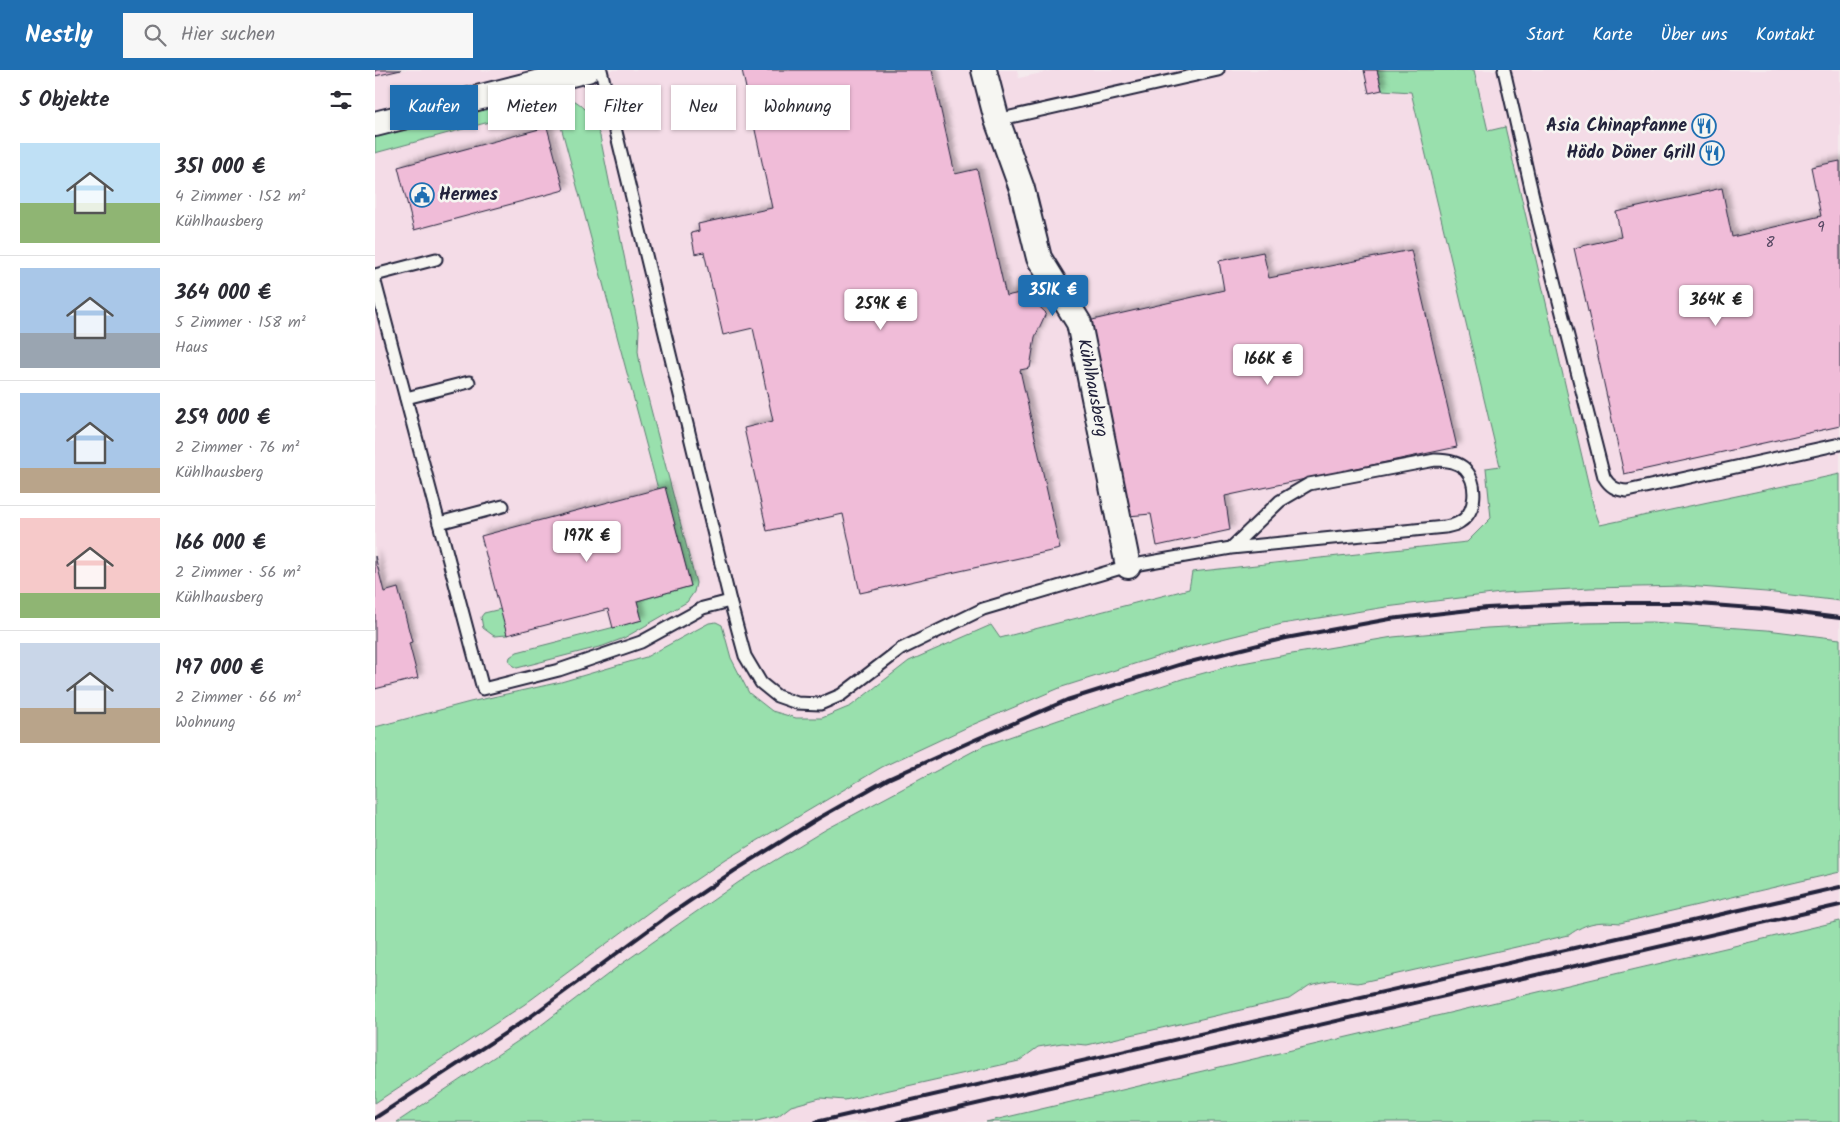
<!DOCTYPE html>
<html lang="de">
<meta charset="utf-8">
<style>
body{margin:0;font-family:Kalam,sans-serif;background:#f7f7f7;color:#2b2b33;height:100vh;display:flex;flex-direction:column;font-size:19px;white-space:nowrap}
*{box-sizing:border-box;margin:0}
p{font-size:16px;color:#7c7c81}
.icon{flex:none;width:28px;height:28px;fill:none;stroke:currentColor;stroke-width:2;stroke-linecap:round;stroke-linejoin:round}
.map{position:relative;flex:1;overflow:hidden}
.sheet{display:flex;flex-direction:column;background:#fff;width:375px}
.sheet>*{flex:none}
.banner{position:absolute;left:15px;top:15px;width:475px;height:45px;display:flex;gap:10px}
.price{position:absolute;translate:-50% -42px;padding:0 11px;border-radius:5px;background:#fff;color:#222;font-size:16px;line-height:32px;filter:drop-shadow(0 1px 2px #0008)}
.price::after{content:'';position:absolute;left:50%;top:30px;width:15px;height:11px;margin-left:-8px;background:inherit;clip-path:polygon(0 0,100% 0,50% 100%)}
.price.selected{background:#1f6fb2;color:#fff}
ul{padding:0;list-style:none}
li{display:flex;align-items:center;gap:15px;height:125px;padding:0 20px}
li+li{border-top:1px solid #e1e1e2}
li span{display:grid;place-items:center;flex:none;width:140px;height:100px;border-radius:0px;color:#555}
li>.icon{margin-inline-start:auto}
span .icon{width:60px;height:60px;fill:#fffc;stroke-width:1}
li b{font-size:21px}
h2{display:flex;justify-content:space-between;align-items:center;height:60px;padding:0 20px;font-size:21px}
.chip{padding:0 18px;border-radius:0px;background:#fff;box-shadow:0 1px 4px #0004;font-size:18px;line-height:45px}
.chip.selected{background:#1f6fb2;color:#fff}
header{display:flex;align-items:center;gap:30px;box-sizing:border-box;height:70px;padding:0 25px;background:#1f6fb2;color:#fff}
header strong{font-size:24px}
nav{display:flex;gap:28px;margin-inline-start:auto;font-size:18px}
.search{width:350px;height:45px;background:#f7f7f7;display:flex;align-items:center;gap:12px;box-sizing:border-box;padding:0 18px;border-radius:0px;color:#7c7c81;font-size:19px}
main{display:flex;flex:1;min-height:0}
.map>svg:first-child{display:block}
.built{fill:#f4dce7}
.green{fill:#99e0ad;stroke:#5e8174}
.building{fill:#f0bcd8;stroke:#22223b;filter:url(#shadow)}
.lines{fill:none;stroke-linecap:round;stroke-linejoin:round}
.lane-casing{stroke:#22223b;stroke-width:15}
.street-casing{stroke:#22223b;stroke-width:28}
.lane{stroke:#f6f6f2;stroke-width:11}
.street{stroke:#f6f6f2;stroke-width:24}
.rail{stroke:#22223b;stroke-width:4}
.labels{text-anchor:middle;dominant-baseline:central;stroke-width:5;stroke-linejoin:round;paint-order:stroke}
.number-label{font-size:15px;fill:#564862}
.poi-label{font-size:18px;font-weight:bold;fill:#22223b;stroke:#f6f6f2;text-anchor:end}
.street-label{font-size:18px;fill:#22223b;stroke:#f6f6f2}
</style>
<header>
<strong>Nestly</strong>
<div class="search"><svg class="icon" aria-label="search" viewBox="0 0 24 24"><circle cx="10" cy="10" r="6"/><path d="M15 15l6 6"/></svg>Hier suchen</div>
<nav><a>Start</a><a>Karte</a><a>Über uns</a><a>Kontakt</a></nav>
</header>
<main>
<section class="sheet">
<h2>5 Objekte<svg class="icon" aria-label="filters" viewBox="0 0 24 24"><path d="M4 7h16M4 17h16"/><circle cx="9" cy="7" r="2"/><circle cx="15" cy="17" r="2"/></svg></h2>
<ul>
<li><span style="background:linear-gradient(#bfe0f5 60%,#8fb573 0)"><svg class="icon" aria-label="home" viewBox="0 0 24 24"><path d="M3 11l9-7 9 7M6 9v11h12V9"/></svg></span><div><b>351 000 €</b><p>4 Zimmer · 152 m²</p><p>Kühlhausberg</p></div></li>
<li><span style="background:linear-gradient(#a9c7e8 65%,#9aa5b1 0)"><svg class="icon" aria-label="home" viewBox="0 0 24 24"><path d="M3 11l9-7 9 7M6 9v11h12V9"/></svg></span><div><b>364 000 €</b><p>5 Zimmer · 158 m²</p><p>Haus</p></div></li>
<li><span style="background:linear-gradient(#a9c7e8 75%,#b9a48a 0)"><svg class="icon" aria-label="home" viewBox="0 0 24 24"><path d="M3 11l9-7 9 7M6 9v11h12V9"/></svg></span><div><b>259 000 €</b><p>2 Zimmer · 76 m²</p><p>Kühlhausberg</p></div></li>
<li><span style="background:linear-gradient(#f6c9c9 75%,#8fb573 0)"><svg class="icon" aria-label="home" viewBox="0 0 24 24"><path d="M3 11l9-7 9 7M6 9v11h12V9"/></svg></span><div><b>166 000 €</b><p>2 Zimmer · 56 m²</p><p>Kühlhausberg</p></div></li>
<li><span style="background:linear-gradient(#c9d6e8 65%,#b9a48a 0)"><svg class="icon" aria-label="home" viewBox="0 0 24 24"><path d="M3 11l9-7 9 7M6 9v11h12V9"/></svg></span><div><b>197 000 €</b><p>2 Zimmer · 66 m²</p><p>Wohnung</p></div></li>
</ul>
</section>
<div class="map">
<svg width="1465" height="1052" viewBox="0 0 1465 1052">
<defs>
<filter id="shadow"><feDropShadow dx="4.5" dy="-4.5" stdDeviation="2.5" flood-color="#0004"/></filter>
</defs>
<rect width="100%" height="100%" fill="#f5eaed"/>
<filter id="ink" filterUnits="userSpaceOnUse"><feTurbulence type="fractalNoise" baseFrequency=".02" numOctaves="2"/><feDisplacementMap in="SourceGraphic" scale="10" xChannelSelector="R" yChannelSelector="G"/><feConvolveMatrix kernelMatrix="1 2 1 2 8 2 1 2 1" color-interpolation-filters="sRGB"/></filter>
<g filter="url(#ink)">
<g class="built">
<path d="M0,0H106L107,2L115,0H642L644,8L680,0H1465V404L1225,456L1092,472L817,502L815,519L624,568L616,555L534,591L476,636L447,648H421L397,641L374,623L356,588L347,555L334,553L271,587L186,612L95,632L0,657Z"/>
<path d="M1311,516L1391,522L1465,531V569L1392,560L1277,552L1210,553L1112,558L911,585L862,594L807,609L695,646L608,676L450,760L364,812L245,895L161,959L22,1052H0V1033L150,934L285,834L350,790L507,697L597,655L687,617L803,580L907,554L1011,537L1126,523L1215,518Z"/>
<path d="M1465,802V851L611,1052H378L403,1046L416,1036L445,1028L470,1030L644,991L663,977L687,973L712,975L914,929L935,915L957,910L983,913L1194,865L1206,856L1225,851L1245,853Z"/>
</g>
<g class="green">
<path d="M1002,0H1099L1113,61L1130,57L1219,438L1225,455L1465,404V531L1391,522L1311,516L1215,518L1126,523L1011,537L907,554L803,580L687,617L597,655L507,697L350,790L285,834L150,934L0,1033V657L95,632L186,612L271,587L334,553L341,552L347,555L356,588L374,623L397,641L421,648H447L476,636L534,591L616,555L625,568L814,519L817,502L1092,472L1116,448L1111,398L1125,396L1036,22L1007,20Z"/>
<path d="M177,24C206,28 214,40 225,66L264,260L263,281L266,301L321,513L319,522L312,532L249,568L228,576L142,598L138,596L134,591L135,587L142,582L267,550L262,531L316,516L290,418L283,419L180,34L0,83V67L157,26Z"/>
<path d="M126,539L132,565L119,566L108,558L106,547L109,543Z"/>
<path d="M1277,552L1392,560L1465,569V802L1245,853C1223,851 1212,852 1194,865L983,913L957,910L935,915L914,929L712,975L687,973L663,977L644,991L470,1030L445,1028L416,1036L403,1046L378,1052H22L161,959L245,895L364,812L450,760L608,676L695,646L807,609L862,594L911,585L1018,567L1112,558L1210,553Z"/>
<path d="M1465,851V1052H611Z"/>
</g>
<g class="building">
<path d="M0,0H26L0,6Z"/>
<path d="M367,0H557L580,104L602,99L631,226L649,222L671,243L660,267L655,298L645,300L685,479L485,523L468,444L392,461L369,358L398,351L378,258L348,265L329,182L320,184L316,163L324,161L323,154L397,138Z"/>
<path d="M989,0H1002L1007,20L994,23Z"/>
<path d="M172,57L189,120L39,160L23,97Z"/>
<path d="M1465,91V356L1249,404L1199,178L1246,167L1241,142L1347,118L1357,167L1446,146L1436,97Z"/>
<path d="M1036,180L1082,377L850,426L855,460L782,476L776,444L753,446L713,251L849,220L844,191L888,182L894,208Z"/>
<path d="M290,417L316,516L262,531L267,550L238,558L233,539L132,565L106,466Z"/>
<path d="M0,486L9,522L23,518L37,572L34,573L43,608L0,619Z"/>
</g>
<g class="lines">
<g class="lane-casing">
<g id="lane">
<path d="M226,0L355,531L370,586L386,613L402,626L422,633L445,634L466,625L526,579L608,539L753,496L856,478L1070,457C1075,456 1081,455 1085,452C1102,442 1103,413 1090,399C1082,391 1070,390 1060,390L934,414L905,431L856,478"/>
<path d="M1129,0L1164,153L1229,407C1235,417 1241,420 1252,421L1465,374"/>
<path d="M622,50L843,0"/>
<path d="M0,205L61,189"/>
<path d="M0,212L108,619L184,600L266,572L328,538L355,531"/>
<path d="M31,328L94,312"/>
<path d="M64,453L128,436"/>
</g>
</g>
<g class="street-casing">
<g id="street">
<path d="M609,0L622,50L647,119L664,188L704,253L753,496"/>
<path d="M0,54L212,0"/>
</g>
</g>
<use href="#lane" class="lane"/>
<use href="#street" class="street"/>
<g class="rail">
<path d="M0,1048L155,947L294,845L359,801L444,748L513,709L604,668L692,630L807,594L911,568L1015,549L1112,538L1214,533H1310L1391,539L1465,548"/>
<path d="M441,1052L1465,817"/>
<path d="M523,1052L1465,835"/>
</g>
</g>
</g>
<defs>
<g id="restaurant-ring" transform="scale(1.25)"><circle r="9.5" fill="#f6f6f2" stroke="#1f6fb2" stroke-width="1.5"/><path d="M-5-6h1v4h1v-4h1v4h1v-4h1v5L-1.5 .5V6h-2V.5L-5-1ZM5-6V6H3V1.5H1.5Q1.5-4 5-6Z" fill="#1f6fb2"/></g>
<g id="civic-ring" transform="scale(1.25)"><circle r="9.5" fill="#f6f6f2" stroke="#1f6fb2" stroke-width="1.5"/><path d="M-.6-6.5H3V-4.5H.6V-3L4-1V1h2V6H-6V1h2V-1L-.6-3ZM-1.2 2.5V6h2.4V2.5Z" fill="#1f6fb2"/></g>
</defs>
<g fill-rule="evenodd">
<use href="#restaurant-ring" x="1329" y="56"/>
<use href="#restaurant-ring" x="1337" y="83"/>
<use href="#civic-ring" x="47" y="125"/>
</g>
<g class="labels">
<g class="number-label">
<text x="1446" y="158">9</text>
<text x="1395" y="173">8</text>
</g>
<g class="poi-label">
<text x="1312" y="56">Asia Chinapfanne</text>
<text x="1320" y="83">Hödo Döner Grill</text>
<text x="64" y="125" text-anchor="start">Hermes</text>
</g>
<g class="street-label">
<text transform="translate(717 318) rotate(79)">Kühlhausberg</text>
</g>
</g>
</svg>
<b class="price selected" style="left:678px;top:247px">351K €</b>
<b class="price" style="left:1341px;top:257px">364K €</b>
<b class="price" style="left:506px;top:261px">259K €</b>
<b class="price" style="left:893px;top:316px">166K €</b>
<b class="price" style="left:212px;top:493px">197K €</b>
<div class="banner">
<a class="chip selected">Kaufen</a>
<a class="chip">Mieten</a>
<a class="chip">Filter</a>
<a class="chip">Neu</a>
<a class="chip">Wohnung</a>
</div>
</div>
</main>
